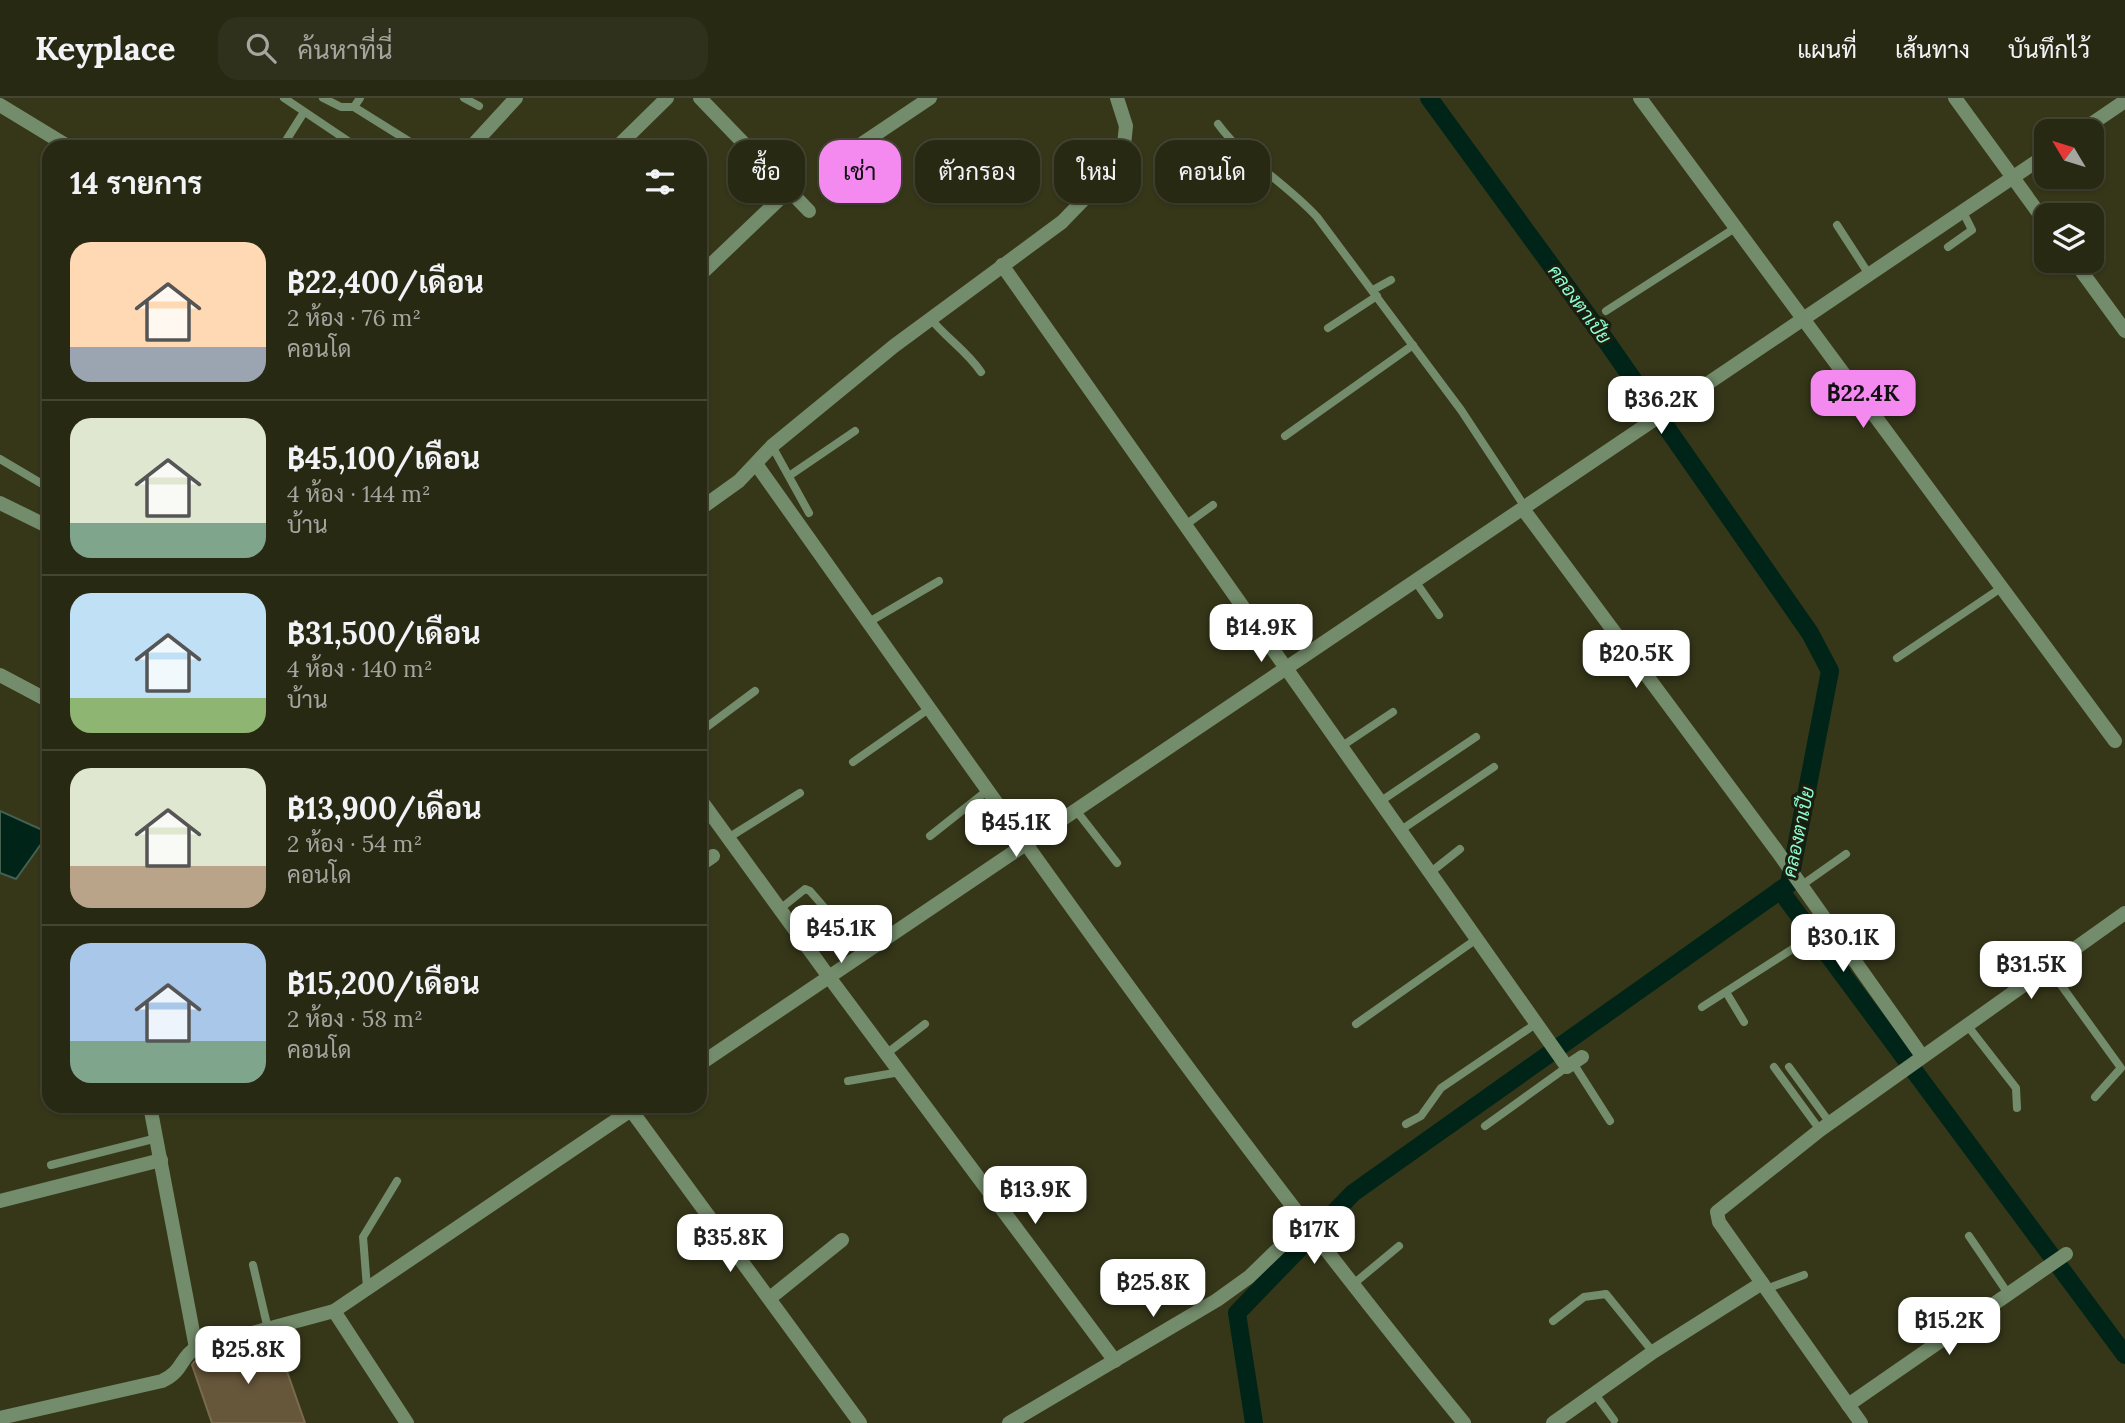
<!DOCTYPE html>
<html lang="th">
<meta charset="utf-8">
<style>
body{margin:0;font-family:Lora,Sarabun,serif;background:#30311c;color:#f1f3f6;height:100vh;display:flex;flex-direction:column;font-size:26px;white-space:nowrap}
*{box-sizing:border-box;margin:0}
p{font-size:23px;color:#a5a6a0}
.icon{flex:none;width:38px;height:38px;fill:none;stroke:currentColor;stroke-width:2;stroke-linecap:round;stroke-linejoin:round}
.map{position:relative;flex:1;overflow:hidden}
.panel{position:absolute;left:42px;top:42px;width:665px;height:973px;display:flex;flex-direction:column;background:#282913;border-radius:21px;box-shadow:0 2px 5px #0004,0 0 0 2px #444533}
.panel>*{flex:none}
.guide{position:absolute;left:728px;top:42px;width:665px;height:63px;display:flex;gap:14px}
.needle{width:46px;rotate:308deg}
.buttons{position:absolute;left:2034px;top:21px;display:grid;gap:14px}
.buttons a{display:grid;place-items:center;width:70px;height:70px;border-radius:14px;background:#282913;box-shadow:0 2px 5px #0004,0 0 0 2px #444533;font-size:35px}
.price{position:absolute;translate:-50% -60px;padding:0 16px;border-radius:14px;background:#fff;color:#222;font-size:23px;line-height:46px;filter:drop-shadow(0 2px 4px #0008)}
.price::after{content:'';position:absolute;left:50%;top:42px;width:21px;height:16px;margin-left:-10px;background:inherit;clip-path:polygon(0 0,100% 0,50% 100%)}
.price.active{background:#f489f0;color:#111}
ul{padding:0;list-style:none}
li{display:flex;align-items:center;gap:21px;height:175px;padding:0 28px}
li+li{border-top:2px solid #444533}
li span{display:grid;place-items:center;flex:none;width:196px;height:140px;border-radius:21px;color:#555}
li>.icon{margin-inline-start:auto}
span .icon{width:84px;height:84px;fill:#fffc;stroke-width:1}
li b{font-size:30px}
h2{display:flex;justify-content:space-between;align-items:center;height:84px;padding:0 28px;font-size:30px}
.pill{padding:0 24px;border-radius:21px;background:#282913;box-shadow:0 2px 5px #0004,0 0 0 2px #444533;font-size:24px;line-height:63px}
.pill.active{background:#f489f0;color:#111}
header{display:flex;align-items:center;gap:42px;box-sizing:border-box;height:98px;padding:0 35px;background:#282913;border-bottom:2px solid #444533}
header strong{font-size:33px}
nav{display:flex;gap:38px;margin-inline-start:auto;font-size:24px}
.search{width:490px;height:63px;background:#30311c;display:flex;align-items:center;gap:18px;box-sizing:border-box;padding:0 24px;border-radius:21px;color:#a5a6a0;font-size:26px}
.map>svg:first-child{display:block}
.water{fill:#002518;stroke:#455f51;stroke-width:2}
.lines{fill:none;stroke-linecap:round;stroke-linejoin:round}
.canal{stroke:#002518;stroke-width:18}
.building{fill:#66563a;stroke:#7b6a4e;stroke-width:2}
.service{stroke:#738c6b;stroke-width:8}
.minor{stroke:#738c6b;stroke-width:14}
.labels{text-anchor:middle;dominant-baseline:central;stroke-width:6;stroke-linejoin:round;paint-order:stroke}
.water-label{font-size:19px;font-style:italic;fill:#8cfdd0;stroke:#1d1d10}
</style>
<header>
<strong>Keyplace</strong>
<div class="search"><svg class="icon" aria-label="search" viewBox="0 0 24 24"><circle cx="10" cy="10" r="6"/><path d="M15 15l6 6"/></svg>ค้นหาที่นี่</div>
<nav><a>แผนที่</a><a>เส้นทาง</a><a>บันทึกไว้</a></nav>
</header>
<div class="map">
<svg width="2125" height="1325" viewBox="0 0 2125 1325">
<rect width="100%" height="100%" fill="#363719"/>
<path class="water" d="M0,713L49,735L16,781L0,775Z"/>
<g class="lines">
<g class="canal">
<path d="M1780,792L2125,1257"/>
<path d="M1254,1325L1237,1215L1353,1095L1789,786L1830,573L1810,535L1602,237L1429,0"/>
</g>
</g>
<path class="building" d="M275,1239L305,1325H212L192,1267L194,1264L211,1256Z"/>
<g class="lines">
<g class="service">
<path d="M284,0L357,49"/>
<path d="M323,0L341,9H354L360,0"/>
<path d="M464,0L479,8"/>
<path d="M354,9L418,49"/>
<path d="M1218,26C1245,63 1286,85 1317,119L1461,312L1525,409"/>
<path d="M282,49L304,14"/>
<path d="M1837,127L1870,178"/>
<path d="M1948,149L1972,132L1963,114"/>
<path d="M1373,192L1391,182"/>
<path d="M1606,213L1735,130"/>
<path d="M930,220C947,241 966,252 981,274"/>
<path d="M1328,230L1377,198"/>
<path d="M1285,338L1413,247"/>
<path d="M772,348L809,415"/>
<path d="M0,361L49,390"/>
<path d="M789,378L855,333"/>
<path d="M1184,428L1213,407"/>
<path d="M1415,483L1439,517"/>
<path d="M869,524L939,483"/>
<path d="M1897,560L2001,490"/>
<path d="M700,634L755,593"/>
<path d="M1342,648L1393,614"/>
<path d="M853,664L930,610"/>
<path d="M1381,703L1476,639"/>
<path d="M1075,711L1117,765"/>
<path d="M1401,732L1494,669"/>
<path d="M930,738L988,692"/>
<path d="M728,740L800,695"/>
<path d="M1431,774L1460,751"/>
<path d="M1802,787L1846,756"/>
<path d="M780,811L805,791L810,793L863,854"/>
<path d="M2048,869L2121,970L2095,999"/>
<path d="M1726,894L1744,924"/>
<path d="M1702,909L1830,827"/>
<path d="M1356,926L1478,840"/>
<path d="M1967,927L2016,990L2017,1010"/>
<path d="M886,956L925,926"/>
<path d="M1573,965L1610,1023"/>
<path d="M1774,969L1820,1032"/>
<path d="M1789,969L1830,1025"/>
<path d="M848,983L900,974"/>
<path d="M1406,1026L1421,1018L1441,990L1537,925"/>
<path d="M1485,1028L1567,969"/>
<path d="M51,1067L157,1040"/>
<path d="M1969,1138L2009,1197"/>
<path d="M253,1167L268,1231"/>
<path d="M1351,1188L1399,1148"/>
<path d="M367,1190L363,1139L397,1083"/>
<path d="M1766,1191L1804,1177"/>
<path d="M1553,1223L1584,1199L1606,1196L1653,1254"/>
<path d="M1595,1296L1614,1322"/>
</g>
<g class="minor">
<path d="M700,0L809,113"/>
<path d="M1640,0L2115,643"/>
<path d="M1955,0L2046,125"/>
<path d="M0,7L69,49"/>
<path d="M2081,33L2125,3"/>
<path d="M471,49L516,0"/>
<path d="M617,49L667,0"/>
<path d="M839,61L930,0"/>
<path d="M2074,163L2125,233"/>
<path d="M1002,167L1567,969L1582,959"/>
<path d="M700,177L789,92"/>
<path d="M756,366C986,689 1212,1018 1464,1325"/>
<path d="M0,405L49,429"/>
<path d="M700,411L739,383L772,348L894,248L1062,124L1094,91L1124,47L1126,28L1117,0"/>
<path d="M1523,411L1777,753L1922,958"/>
<path d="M0,577L49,603"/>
<path d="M700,701L829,879L1115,1263"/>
<path d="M700,767L713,758"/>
<path d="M700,966L2046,57"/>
<path d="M150,1008L196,1250"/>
<path d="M628,1008L860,1325"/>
<path d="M0,1103L161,1062"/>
<path d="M770,1200L842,1142"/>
<path d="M334,1213L407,1325"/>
<path d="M1848,1307L2066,1156"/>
<path d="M0,1320L162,1283C183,1274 180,1259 196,1250L334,1213L637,1008"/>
<path d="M1009,1325L1217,1202L1249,1179L1304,1126"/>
<path d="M1553,1325L1653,1254L1762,1185"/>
<path d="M1861,1325L1719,1124L1717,1114L1820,1032L2125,815"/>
</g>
</g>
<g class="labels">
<g class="water-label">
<text transform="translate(1580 206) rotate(54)">คลองตาเปีย</text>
<text transform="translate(1798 734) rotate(-78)">คลองตาเปีย</text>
</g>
</g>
</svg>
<div class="buttons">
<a><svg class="needle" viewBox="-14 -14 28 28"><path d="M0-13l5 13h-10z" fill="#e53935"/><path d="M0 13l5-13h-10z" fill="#a5a6a0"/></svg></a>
<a><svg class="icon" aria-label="layers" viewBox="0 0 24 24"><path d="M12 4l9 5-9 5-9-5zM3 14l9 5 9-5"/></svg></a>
</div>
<b class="price active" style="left:1863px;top:332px">฿22.4K</b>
<b class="price" style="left:1661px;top:338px">฿36.2K</b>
<b class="price" style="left:1261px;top:566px">฿14.9K</b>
<b class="price" style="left:1636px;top:592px">฿20.5K</b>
<b class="price" style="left:1016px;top:761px">฿45.1K</b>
<b class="price" style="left:841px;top:867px">฿45.1K</b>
<b class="price" style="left:1843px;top:876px">฿30.1K</b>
<b class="price" style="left:2031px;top:903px">฿31.5K</b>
<b class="price" style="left:1035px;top:1128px">฿13.9K</b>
<b class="price" style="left:1314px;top:1168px">฿17K</b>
<b class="price" style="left:730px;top:1176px">฿35.8K</b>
<b class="price" style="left:1153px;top:1221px">฿25.8K</b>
<b class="price" style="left:1949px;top:1259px">฿15.2K</b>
<b class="price" style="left:248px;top:1288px">฿25.8K</b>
<div class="guide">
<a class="pill">ซื้อ</a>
<a class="pill active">เช่า</a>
<a class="pill">ตัวกรอง</a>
<a class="pill">ใหม่</a>
<a class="pill">คอนโด</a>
</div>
<section class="panel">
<h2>14 รายการ<svg class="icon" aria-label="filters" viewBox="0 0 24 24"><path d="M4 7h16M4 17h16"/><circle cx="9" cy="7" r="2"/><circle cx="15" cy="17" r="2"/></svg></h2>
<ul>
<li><span style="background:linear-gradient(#ffd9b3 75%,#9aa5b1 0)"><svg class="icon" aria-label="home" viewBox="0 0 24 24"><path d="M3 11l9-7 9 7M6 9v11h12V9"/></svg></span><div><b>฿22,400/เดือน</b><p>2 ห้อง · 76 m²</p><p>คอนโด</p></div></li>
<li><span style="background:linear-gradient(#dfe7d0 75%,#7fa58c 0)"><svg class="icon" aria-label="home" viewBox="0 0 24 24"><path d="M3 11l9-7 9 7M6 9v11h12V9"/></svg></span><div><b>฿45,100/เดือน</b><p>4 ห้อง · 144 m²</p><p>บ้าน</p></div></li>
<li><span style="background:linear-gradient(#bfe0f5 75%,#8fb573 0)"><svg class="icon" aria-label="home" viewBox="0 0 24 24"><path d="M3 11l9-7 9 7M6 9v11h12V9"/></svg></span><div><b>฿31,500/เดือน</b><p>4 ห้อง · 140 m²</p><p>บ้าน</p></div></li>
<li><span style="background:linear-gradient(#dfe7d0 70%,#b9a48a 0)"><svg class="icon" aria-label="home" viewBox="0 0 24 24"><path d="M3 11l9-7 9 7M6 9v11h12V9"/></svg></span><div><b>฿13,900/เดือน</b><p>2 ห้อง · 54 m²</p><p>คอนโด</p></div></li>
<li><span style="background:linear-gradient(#a9c7e8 70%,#7fa58c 0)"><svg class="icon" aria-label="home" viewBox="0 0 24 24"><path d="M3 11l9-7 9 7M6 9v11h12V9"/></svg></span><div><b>฿15,200/เดือน</b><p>2 ห้อง · 58 m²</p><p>คอนโด</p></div></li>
</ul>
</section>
</div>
